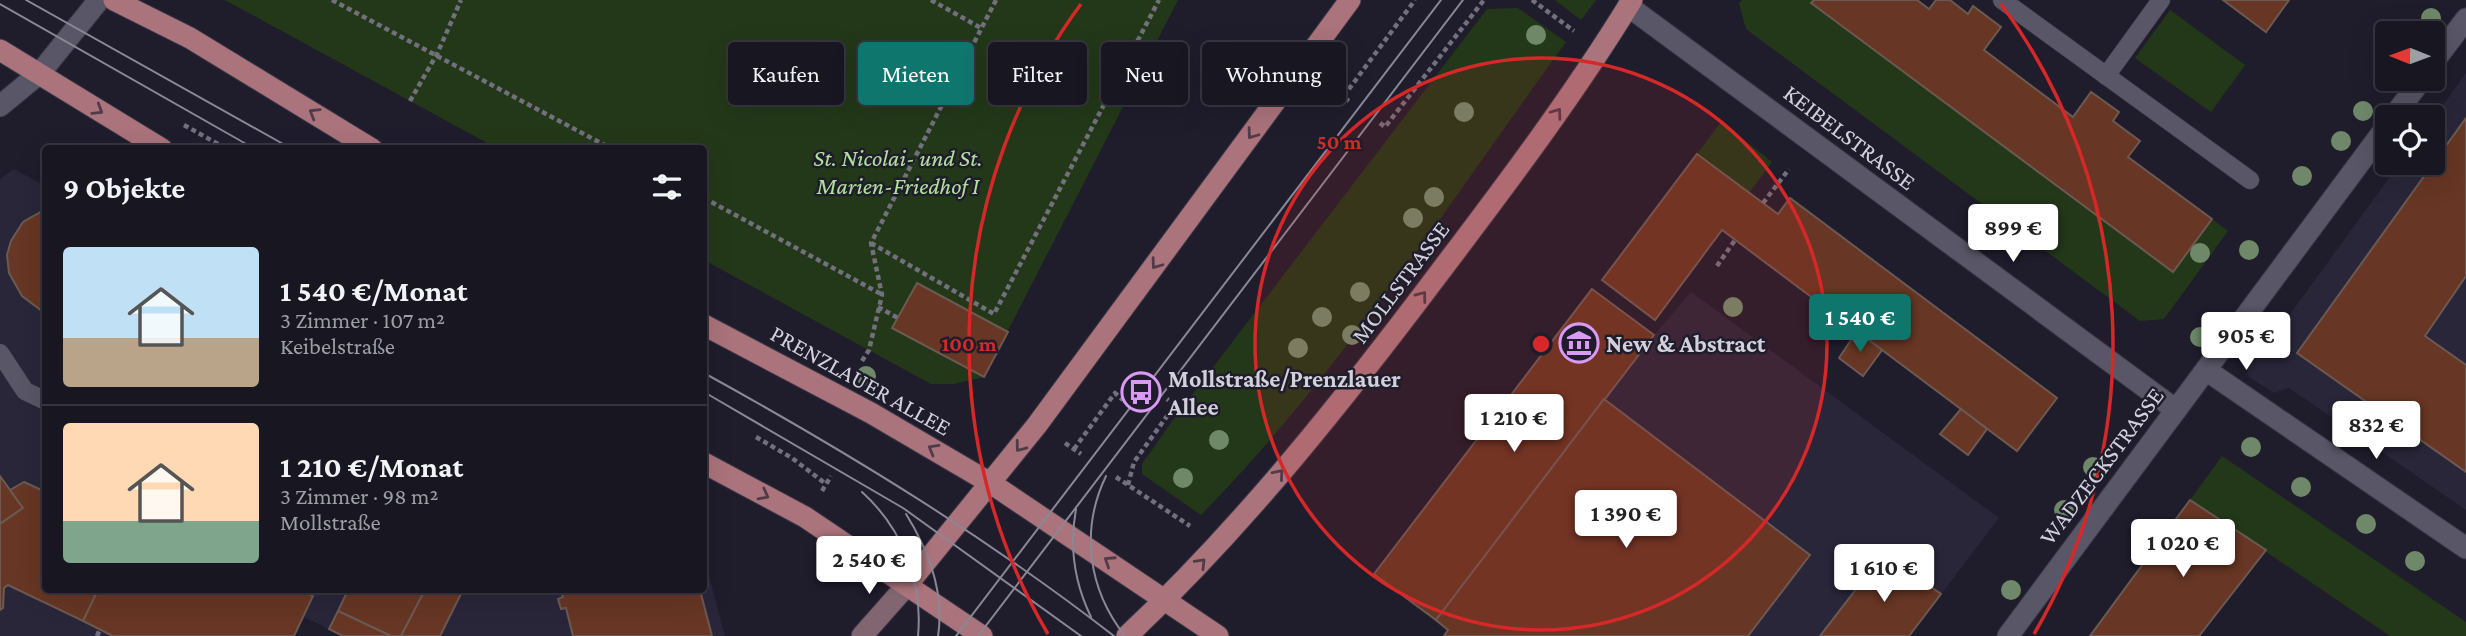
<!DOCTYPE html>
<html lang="de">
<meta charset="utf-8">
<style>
body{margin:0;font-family:"Crimson Pro",serif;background:#24232e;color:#f1f3f6;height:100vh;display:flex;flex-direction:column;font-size:26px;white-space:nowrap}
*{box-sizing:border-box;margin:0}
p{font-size:23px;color:#9e9fa5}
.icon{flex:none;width:38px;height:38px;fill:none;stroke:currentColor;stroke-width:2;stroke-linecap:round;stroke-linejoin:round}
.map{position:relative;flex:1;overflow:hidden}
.panel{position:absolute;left:42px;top:145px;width:665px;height:448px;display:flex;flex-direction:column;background:#171621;border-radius:7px;box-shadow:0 7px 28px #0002,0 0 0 2px #36353f}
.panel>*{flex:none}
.top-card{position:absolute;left:728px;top:42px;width:665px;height:63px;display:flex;gap:14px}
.needle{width:46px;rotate:271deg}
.tools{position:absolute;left:2375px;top:21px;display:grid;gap:14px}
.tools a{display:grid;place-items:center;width:70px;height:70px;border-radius:7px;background:#171621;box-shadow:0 7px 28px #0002,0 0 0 2px #36353f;font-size:35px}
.price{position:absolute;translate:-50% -60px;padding:0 16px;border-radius:7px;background:#fff;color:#222;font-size:23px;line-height:46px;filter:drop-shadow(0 2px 4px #0008)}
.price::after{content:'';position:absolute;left:50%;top:42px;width:21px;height:16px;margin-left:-10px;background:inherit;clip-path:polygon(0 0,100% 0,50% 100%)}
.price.selected{background:#0f766e;color:#fff}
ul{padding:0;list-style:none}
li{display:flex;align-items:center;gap:21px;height:175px;padding:0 21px}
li+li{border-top:2px solid #36353f}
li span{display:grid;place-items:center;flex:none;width:196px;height:140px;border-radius:7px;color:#555}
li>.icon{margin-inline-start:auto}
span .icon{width:84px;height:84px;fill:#fffc;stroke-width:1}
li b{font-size:30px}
h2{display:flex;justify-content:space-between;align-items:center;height:84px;padding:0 21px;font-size:30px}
.pill{padding:0 24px;border-radius:7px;background:#171621;box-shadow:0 7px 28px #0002,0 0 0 2px #36353f;font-size:24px;line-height:63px}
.pill.selected{background:#0f766e;color:#fff}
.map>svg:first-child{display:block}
.built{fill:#29263a}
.green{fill:#233819}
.building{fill:#673624;stroke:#6c5952;stroke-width:2}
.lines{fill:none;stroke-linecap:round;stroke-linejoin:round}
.lane-casing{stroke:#393744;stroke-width:19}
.street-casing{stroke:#393744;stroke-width:23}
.secondary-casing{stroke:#393744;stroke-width:23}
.primary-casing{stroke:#393744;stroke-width:23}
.path{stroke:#72707d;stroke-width:4.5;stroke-dasharray:5 3.5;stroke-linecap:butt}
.lane{stroke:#585667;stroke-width:18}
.street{stroke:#585667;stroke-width:21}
.secondary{stroke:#816571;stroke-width:21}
.primary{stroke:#ab737b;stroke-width:21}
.tram{stroke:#8a8894;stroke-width:2}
.tree{fill:#6f8869}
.oneway{stroke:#503b48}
.ring{fill:none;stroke:#d62828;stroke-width:3.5}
.labels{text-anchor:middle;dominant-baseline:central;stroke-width:5;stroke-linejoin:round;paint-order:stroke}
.street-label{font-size:24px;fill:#d2d0db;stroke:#1f1d2c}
.park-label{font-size:24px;font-style:italic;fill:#b1e09b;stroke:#1f1d2c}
.poi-label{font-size:24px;font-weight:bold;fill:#d2d0db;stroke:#1f1d2c;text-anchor:start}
.centre{fill:#d62828;stroke:#1f1d2c;stroke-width:3.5}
.ring-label{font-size:21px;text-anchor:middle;font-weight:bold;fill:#d62828;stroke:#1f1d2c;stroke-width:5;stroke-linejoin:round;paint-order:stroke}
</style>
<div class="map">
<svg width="2466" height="636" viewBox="0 0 2466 636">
<rect width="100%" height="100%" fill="#1f1d2c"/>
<g class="built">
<path d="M2466,73V510L2289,388L2274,393L2249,377L2243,354L2246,344L2259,325L2285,321L2400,163H2432L2433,119Z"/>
<path d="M14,169L45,186L46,590H704V557L725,636H343L304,617L294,636H0V179Z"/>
<path d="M1592,289L1654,335L1691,292L1999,518L1909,636H1444L1448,629L1374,574Z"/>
</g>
<g class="green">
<path d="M225,0H1178L984,377L953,384H931L704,260V149H498Z"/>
<path d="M1555,0H1596L1581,20Z"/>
<path d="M1742,0H1814L1812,4L2173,272L2212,219L2228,231L2164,319L2140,321L1746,29L1739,3Z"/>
<path d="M1518,8L1566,42C1449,203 1340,373 1201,515L1142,474V464L1175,417L1487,9Z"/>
<path d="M2170,10L2245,65L2211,112L2135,58Z"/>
<path d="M1721,122L1772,162L1749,193L1697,154Z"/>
<path d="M2222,456L2466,622V636H2390L2190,500Z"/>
</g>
<g class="building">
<path d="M1814,0H1917L1929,9L1936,0H1950L1968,14L1973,6L2001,27L1984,50L2073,117L2091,92L2119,112L2113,121L2140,141L2128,157L2212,219L2173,272L1811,3Z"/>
<path d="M2223,0H2289L2266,32Z"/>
<path d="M2466,118V276L2425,336L2466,365V472L2297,353Z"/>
<path d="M1697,154L1778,214L1790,198L2057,398L2017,451L1722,230L1655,320L1602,280Z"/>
<path d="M46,209V314L22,296L9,273L7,255L11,241L23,222Z"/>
<path d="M917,283L1008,332L984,377L892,328Z"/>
<path d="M1592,289L1654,335L1436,620L1374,574Z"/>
<path d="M1857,331L1882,350L1863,376L1839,358Z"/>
<path d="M1604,399L1810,555L1748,636H1444L1448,630L1436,620Z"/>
<path d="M1961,409L1987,429L1968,455L1940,434Z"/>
<path d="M0,476L23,508L0,524Z"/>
<path d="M24,482L46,492V590H98L83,621L8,585L4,588L3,608L0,610V524L23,508L10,490Z"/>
<path d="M2190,500L2266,550L2199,636H2090Z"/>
<path d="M1884,553L1941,594L1909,636H1820Z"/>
<path d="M98,590H301L313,596L294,636H113L83,621Z"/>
<path d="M348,590H425L401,636H391L338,611Z"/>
<path d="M425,590H463L440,636H401Z"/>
<path d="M560,590H700L712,636H573L566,608L561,609L558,599L563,597Z"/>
<path d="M338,611L391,636H343L329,629Z"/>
</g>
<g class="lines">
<g class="lane-casing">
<g id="lane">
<path d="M2002,0L2250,180"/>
<path d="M2106,76L2161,0"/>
<path d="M0,353L25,391L46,401"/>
</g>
</g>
<g class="street-casing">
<g id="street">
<path d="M1628,6L2176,410"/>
<path d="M2432,64L2466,19"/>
<path d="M0,106L40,73L99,0"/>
<path d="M2393,117L2422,79"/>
<path d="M2206,370L2466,548"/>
<path d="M2008,636L2387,126"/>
</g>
</g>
<g class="secondary-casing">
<path id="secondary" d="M862,636L908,584"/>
</g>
<g class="primary-casing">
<g id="primary">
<path d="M114,0L190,38L372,149"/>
<path d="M0,50L162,149"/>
<path d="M704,325L871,413L992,484L1218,636"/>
<path d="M704,463L805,517L982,636"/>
<path d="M908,584L1037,425L1350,0"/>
<path d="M1127,636C1245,525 1346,397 1443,268C1509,181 1575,93 1632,0"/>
</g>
</g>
<g class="path">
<path d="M332,0L612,149"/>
<path d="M931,0L981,28"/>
<path d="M1532,0L1574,31"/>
<path d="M410,101L437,54L461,0"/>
<path d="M1349,101L1343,97L1415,0"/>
<path d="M1380,123L1385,127L1484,0"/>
<path d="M184,125L227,149"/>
<path d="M704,198L881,294"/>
<path d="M1763,203L1789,169"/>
<path d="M871,243L994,314L1159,0"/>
<path d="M1717,266L1735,240"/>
<path d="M878,307L898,318"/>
<path d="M862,361L869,350L882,295L871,243L996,0"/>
<path d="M756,437L792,458L826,484"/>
<path d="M1065,443L1081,454"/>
<path d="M1074,449L1115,393L1123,400"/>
<path d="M1116,477L1190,526"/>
<path d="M1128,485L1134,462L1175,405L1167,399"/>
<path d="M822,491L831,476"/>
<path d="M97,636L100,629"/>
</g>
<use href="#lane" class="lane"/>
<use href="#street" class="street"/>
<use href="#secondary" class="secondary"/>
<use href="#primary" class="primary"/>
<g class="tram">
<path d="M26,0L292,149"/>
<path d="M0,4L255,149"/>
<path d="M704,373C847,452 985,536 1114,636"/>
<path d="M704,392L903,508L1081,636"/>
<path d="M1106,476C1080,530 1088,589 1125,636"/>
<path d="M862,492C903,529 923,582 918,636"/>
<path d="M1076,509C1069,547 1074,582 1091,617"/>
<path d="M906,514C929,551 945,592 938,636"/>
<path d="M956,636L1441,0"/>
<path d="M978,636L1463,0"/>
</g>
</g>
<g class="tree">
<circle cx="2431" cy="18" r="10"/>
<circle cx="1536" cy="35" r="10"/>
<circle cx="2363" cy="111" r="10"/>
<circle cx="1464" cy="112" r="10"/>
<circle cx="2341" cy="141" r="10"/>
<circle cx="2302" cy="176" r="10"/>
<circle cx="1434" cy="197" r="10"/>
<circle cx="1413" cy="218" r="10"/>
<circle cx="2249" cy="250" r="10"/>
<circle cx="2200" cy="253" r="10"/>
<circle cx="1360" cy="292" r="10"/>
<circle cx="1733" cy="307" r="10"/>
<circle cx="1322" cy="317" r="10"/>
<circle cx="1352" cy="335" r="10"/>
<circle cx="2200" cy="337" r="10"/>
<circle cx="1298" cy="348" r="10"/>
<circle cx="866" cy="376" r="10"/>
<circle cx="1219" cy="440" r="10"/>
<circle cx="2251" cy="447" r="10"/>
<circle cx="2093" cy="467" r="10"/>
<circle cx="1183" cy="478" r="10"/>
<circle cx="2301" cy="487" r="10"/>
<circle cx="2064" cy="510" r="10"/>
<circle cx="2366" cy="524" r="10"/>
<circle cx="2415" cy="561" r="10"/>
<circle cx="2011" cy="590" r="10"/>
</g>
<defs><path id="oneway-chevron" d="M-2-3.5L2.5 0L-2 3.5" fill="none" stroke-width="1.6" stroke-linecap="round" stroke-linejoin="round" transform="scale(1.75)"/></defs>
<g class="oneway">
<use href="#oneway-chevron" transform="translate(98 110) rotate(32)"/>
<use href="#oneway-chevron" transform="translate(314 113) rotate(-149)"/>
<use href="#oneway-chevron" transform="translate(1557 113) rotate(-54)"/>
<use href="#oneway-chevron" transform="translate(1252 134) rotate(126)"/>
<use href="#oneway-chevron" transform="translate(1156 264) rotate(126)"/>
<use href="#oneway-chevron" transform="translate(1422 296) rotate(-53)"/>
<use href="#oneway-chevron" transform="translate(1020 447) rotate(127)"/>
<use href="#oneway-chevron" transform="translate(933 449) rotate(-150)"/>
<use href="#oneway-chevron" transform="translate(1279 474) rotate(-50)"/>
<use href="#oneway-chevron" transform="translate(764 495) rotate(28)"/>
<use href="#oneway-chevron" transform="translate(1109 561) rotate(-147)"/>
<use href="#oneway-chevron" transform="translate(1201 563) rotate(-46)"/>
</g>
<circle cx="1541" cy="344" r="286" fill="#d62828" fill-opacity=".12"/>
<g class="ring">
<circle cx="1541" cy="344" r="286"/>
<path d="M1048 634A572 572 0 0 1 1081 4M2001 4A572 572 0 0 1 2034 634"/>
</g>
<defs>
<g id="museum-ring" transform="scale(2.0125)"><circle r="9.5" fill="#1f1d2c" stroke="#db99f6" stroke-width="1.5"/><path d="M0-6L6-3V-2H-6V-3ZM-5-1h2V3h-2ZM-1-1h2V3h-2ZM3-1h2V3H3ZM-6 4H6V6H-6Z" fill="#db99f6"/></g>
<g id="bus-ring" transform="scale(2.0125)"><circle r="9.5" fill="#1f1d2c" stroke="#db99f6" stroke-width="1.5"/><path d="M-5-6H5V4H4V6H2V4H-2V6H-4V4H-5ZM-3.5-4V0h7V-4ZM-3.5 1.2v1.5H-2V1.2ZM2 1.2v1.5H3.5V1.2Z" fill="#db99f6"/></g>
</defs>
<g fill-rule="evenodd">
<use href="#museum-ring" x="1579" y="343"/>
<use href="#bus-ring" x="1141" y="392"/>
</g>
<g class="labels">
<g class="street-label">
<text transform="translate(1850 137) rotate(37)">KEIBELSTRASSE</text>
<text transform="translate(1400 282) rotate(-53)">MOLLSTRASSE</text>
<text transform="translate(861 380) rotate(29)">PRENZLAUER ALLEE</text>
<text transform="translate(2101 466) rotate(-53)">WADZECKSTRASSE</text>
</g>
<g class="park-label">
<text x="898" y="157">St. Nicolai- und St.<tspan x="898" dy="28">Marien-Friedhof I</tspan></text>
</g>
<g class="poi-label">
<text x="1606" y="343">New &amp; Abstract</text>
<text x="1168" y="378">Mollstraße/Prenzlauer<tspan x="1168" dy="28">Allee</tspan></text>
</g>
</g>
<circle cx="1541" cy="344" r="10" class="centre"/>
<g class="ring-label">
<text x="1339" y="149">50 m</text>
<text x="969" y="351">100 m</text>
</g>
</svg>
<div class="tools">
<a><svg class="needle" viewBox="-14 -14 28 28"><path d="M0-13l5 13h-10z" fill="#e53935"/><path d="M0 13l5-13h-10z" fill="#9e9fa5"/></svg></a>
<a><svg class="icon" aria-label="locate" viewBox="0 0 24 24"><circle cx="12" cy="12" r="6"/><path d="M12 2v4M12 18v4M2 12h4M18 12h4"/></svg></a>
</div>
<b class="price" style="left:2013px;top:264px">899 €</b>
<b class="price selected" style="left:1860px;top:354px">1 540 €</b>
<b class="price" style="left:2246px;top:372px">905 €</b>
<b class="price" style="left:1514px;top:454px">1 210 €</b>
<b class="price" style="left:2376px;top:461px">832 €</b>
<b class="price" style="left:1626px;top:550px">1 390 €</b>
<b class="price" style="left:2183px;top:579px">1 020 €</b>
<b class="price" style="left:869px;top:596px">2 540 €</b>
<b class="price" style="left:1884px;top:604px">1 610 €</b>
<div class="top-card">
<a class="pill">Kaufen</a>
<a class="pill selected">Mieten</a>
<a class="pill">Filter</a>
<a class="pill">Neu</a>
<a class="pill">Wohnung</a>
</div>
<section class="panel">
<h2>9 Objekte<svg class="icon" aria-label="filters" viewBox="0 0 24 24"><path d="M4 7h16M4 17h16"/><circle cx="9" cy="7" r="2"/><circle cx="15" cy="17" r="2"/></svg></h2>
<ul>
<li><span style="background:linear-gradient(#bfe0f5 65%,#b9a48a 0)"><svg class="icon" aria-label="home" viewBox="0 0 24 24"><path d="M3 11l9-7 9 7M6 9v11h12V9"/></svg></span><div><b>1 540 €/Monat</b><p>3 Zimmer · 107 m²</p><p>Keibelstraße</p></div></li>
<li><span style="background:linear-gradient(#ffd9b3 70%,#7fa58c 0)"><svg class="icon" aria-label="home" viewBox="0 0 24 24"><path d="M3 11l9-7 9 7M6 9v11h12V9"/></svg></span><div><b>1 210 €/Monat</b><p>3 Zimmer · 98 m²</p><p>Mollstraße</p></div></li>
</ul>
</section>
</div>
